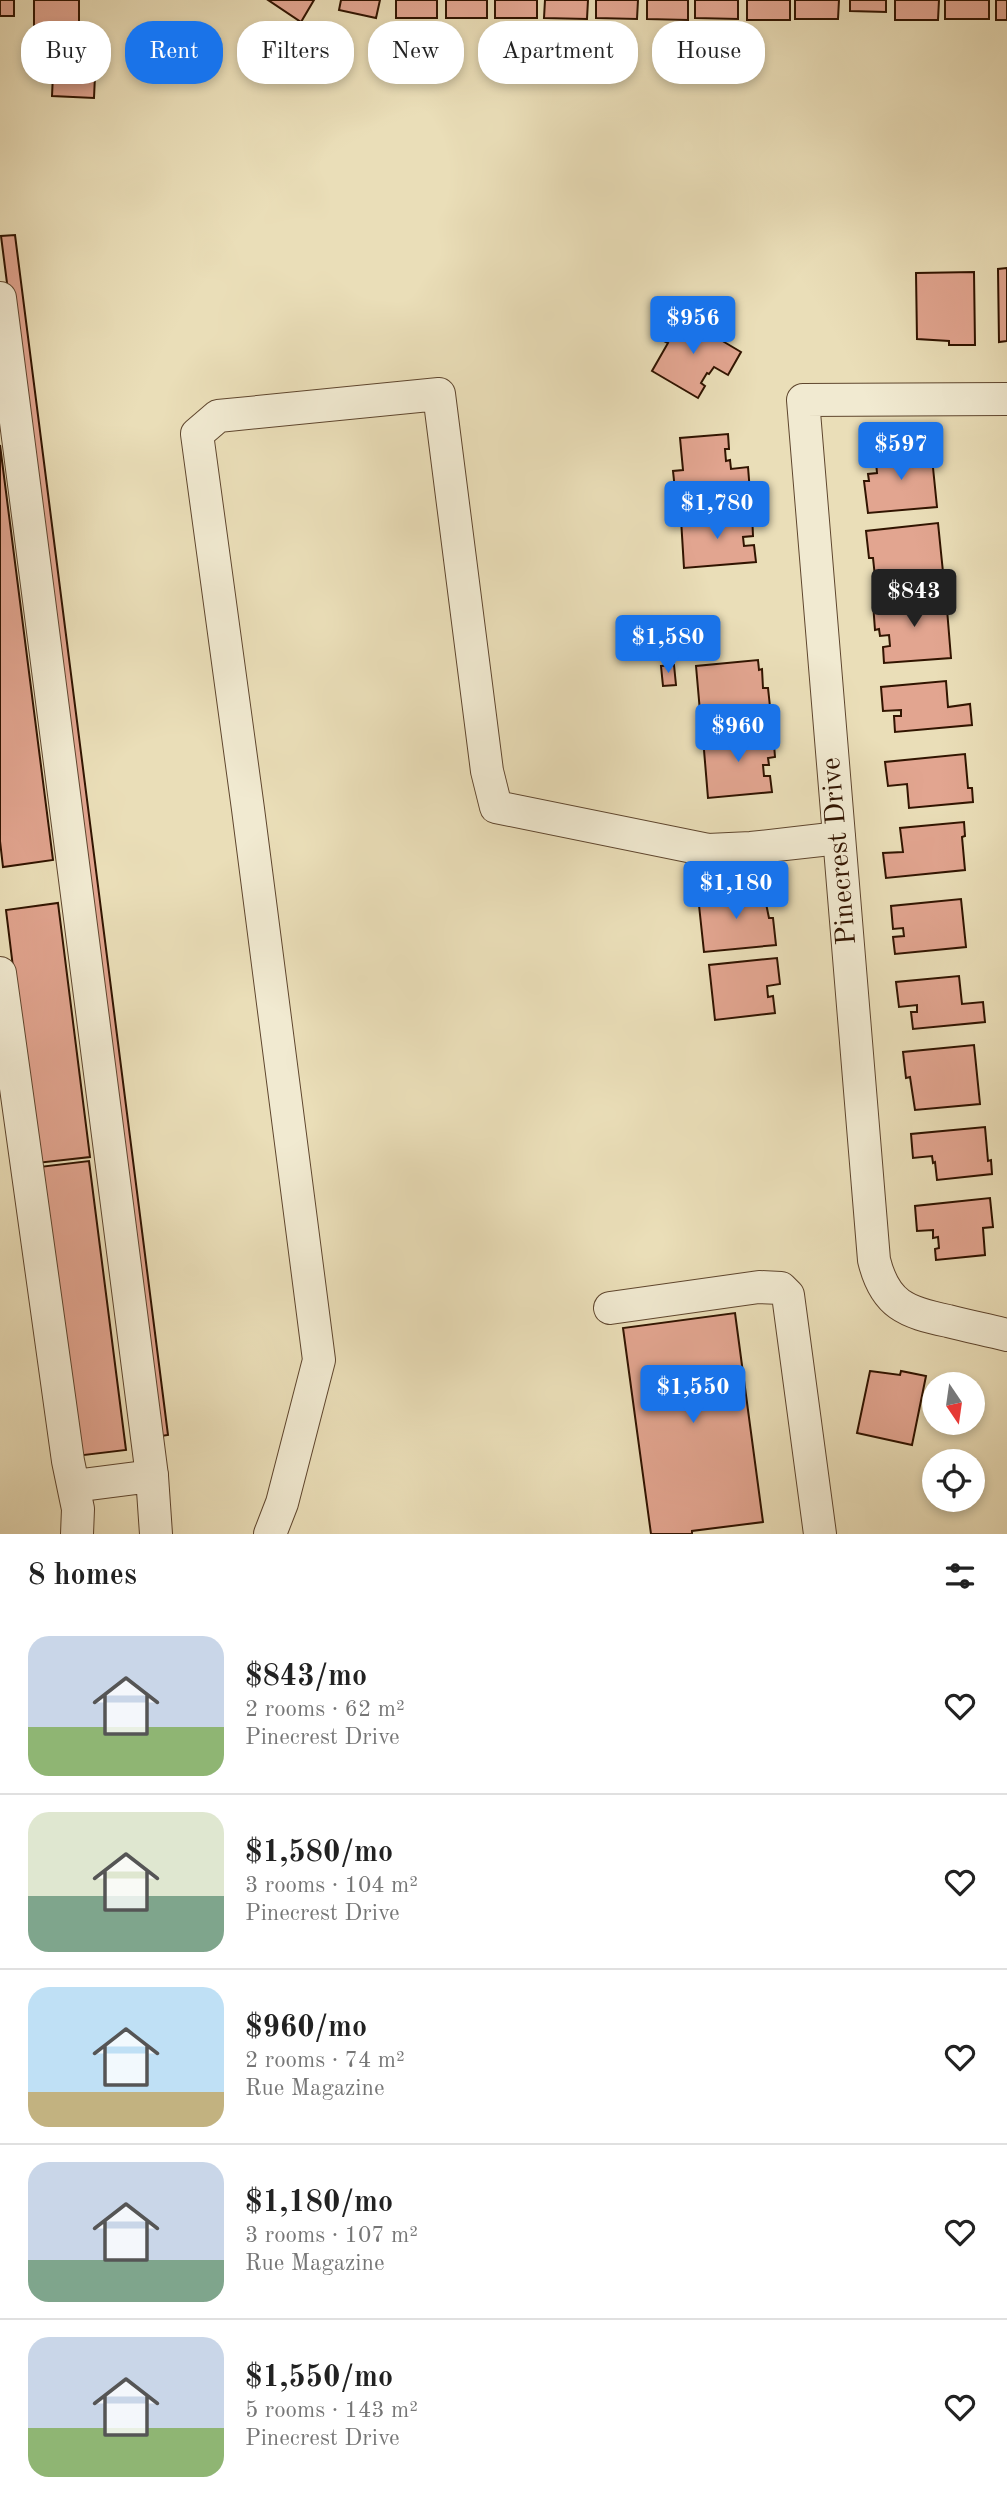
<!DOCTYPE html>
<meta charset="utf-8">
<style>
body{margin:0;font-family:"Old Standard TT",serif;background:#f6f6f6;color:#222;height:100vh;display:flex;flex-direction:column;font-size:26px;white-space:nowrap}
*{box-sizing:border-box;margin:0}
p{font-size:23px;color:#767676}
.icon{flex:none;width:38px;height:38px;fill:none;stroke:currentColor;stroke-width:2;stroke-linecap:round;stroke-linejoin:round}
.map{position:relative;height:1534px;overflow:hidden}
.panel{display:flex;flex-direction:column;background:#fff;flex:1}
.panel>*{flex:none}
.guide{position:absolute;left:21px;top:21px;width:966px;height:63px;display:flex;gap:14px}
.needle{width:46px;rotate:167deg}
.controls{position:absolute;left:922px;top:1372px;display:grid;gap:14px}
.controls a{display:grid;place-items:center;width:63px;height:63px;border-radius:50%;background:#fff;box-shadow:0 4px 10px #0003;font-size:35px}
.price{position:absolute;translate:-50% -60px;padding:0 16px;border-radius:7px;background:#1a73e8;color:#fff;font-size:23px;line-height:46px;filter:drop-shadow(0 2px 4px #0008)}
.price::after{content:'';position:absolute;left:50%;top:42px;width:21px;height:16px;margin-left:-10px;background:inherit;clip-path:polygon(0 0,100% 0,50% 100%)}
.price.selected{background:#222;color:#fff}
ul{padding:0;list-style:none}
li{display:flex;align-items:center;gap:21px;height:175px;padding:0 28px}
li+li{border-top:2px solid #e0e0e0}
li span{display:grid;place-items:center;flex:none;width:196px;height:140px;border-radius:21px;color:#555}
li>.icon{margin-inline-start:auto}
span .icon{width:84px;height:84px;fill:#fffc;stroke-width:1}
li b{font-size:30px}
h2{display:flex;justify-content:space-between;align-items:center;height:84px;padding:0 28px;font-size:30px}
.tag{padding:0 24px;border-radius:28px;background:#fff;box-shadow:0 4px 10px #0003;font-size:24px;line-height:63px}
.tag.selected{background:#1a73e8;color:#fff}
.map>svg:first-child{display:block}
.building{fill:#e2a590;stroke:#311400;stroke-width:2}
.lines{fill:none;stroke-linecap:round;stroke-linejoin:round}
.minor-casing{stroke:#5f462e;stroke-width:34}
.minor{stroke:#f1ead1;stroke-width:32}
.labels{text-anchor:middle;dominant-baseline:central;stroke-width:5;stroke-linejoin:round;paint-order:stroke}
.street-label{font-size:28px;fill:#311400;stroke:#f1ead1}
</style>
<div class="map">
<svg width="1007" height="1534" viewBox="0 0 1007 1534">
<rect width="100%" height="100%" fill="#eadeb8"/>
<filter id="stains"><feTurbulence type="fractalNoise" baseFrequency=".00286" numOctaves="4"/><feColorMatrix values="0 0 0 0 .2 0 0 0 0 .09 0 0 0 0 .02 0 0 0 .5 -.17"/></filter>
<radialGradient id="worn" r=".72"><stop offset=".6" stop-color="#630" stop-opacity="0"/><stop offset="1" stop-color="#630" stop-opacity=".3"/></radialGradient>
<g class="building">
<rect x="0" y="0" width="14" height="16"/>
<path d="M34,0H79V28H50V33H34Z"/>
<path d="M268,0H314L301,22Z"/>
<path d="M341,0H380L376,18L339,10Z"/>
<rect x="396" y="0" width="41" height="18"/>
<rect x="446" y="0" width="41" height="18"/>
<rect x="495" y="0" width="42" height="18"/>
<path d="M545,0H588L587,19L544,18Z"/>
<path d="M596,0H638L637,19L596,18Z"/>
<path d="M647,0H688V20L647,19Z"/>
<path d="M695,0H738V19L695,18Z"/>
<rect x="747" y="0" width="43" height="20"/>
<path d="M795,0H839L838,19H795Z"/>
<path d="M850,0H886V12L850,11Z"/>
<path d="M895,0H939L938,20H895Z"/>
<rect x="945" y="0" width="44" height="19"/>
<rect x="996" y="0" width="11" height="20"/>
<path d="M54,52L96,53L94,98L52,96Z"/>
<path d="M15,235L168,1435L154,1437L1,236Z"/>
<path d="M1007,268V341L999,342L998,269Z"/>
<path d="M974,272L975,345H949V341L917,339L916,273Z"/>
<path d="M677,314L741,352L728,375L714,367L709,374L707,373L701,383L705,386L698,398L652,371L668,343L662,340Z"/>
<path d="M728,434L729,449H725L726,461L730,460L731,469L748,467L750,492L676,499L673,471L683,470L680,438Z"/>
<path d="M0,445L53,860L3,867L0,841Z"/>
<path d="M931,448L937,507L868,513L864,481H869L868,474L877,473L876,462H870L869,454Z"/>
<path d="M752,513L753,536L743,537L744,546L754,545L756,562L684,568L681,519Z"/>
<path d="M938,523L944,582L879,590L878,576L875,577L873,558H869L866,531Z"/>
<path d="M946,597L951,658L884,663L883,647L890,646L889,635L880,636L879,629L875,630L873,603Z"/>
<path d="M758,660L759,670L762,669L763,688H768L771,716L701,723L696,666Z"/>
<path d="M674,665L676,685L663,686L661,666Z"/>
<path d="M946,681L948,707L970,704L972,725L895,732L894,716H901V710L883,711L881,687Z"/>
<path d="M773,732L775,757L768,758L769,765H763L764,776H770L772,792L708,798L703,738Z"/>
<path d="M965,754L968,788H972L973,802L909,808L907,784L888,786L885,762Z"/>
<path d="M964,822L965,836L962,837L965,870L886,878L883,853L903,852L900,828Z"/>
<path d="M763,889L769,918H773L776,945L704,952L698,896Z"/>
<path d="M961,899L966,947L895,954L893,937L904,936L903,928L893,929L891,906Z"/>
<path d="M58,903L90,1157L37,1163L6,910Z"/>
<path d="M777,958L780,984L767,986L768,997L773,996L775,1013L715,1020L709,965Z"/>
<path d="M959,976L962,1004L983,1002L985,1022L913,1029L911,1012H917V1005L899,1007L896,982Z"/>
<path d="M974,1045L980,1104L915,1110L910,1077L906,1078L903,1052Z"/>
<path d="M985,1127L988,1161L991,1160L992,1174L937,1180L935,1162L933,1163L932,1156L913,1158L911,1134Z"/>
<path d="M89,1161L126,1450L76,1456L39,1167Z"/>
<path d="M990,1198L993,1227L983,1228L985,1255L936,1260L935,1249L939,1248L938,1237L933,1238V1230L917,1231L915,1206Z"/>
<path d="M735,1313L763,1522L692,1531V1534H651L623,1328Z"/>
<path d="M870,1371L900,1375L901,1371L926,1376L912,1445L857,1433Z"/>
</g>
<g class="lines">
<g class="minor-casing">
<g id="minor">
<path d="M0,298L152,1476"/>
<path d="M1007,399L803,400L874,1260C885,1305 906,1312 948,1321C967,1326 987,1330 1007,1335"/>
<path d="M0,973L68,1461L78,1509L77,1534"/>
<path d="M610,1308L759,1287L781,1288L788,1295L820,1534"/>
<path d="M74,1486L152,1476L156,1534"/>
<path d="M270,1534L282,1503L319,1360L248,809L197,434L218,416L439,394L487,771L496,807L708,850L751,848L839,838"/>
</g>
</g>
<use href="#minor" class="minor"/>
</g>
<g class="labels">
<g class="street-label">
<text transform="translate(840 851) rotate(-95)">Pinecrest Drive</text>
</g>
</g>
<rect width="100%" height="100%" filter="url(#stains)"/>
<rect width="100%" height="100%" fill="url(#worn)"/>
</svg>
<div class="controls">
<a><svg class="needle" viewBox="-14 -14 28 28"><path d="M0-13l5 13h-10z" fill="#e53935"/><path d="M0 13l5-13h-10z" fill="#767676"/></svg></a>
<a><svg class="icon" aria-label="locate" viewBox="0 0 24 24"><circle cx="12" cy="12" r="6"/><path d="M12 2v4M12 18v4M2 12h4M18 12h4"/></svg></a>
</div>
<b class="price" style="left:693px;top:356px">$956</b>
<b class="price" style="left:901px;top:482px">$597</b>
<b class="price" style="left:717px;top:541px">$1,780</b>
<b class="price selected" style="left:914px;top:629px">$843</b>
<b class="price" style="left:668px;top:675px">$1,580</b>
<b class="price" style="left:738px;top:764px">$960</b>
<b class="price" style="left:736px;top:921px">$1,180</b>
<b class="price" style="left:693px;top:1425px">$1,550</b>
<div class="guide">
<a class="tag">Buy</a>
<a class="tag selected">Rent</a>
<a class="tag">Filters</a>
<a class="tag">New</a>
<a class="tag">Apartment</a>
<a class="tag">House</a>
</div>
</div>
<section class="panel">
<h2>8 homes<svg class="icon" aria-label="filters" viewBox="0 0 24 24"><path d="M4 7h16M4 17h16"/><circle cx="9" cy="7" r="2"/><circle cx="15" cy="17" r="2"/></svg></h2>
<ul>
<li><span style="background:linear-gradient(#c9d6e8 65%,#8fb573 0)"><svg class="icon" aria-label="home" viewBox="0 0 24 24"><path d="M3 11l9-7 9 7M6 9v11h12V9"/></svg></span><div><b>$843/mo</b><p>2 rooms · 62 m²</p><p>Pinecrest Drive</p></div><svg class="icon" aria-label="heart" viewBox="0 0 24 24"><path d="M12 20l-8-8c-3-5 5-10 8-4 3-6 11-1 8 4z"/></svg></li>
<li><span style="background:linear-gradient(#dfe7d0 60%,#7fa58c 0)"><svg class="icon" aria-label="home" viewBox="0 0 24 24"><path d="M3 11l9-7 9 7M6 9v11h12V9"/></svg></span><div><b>$1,580/mo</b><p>3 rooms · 104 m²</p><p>Pinecrest Drive</p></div><svg class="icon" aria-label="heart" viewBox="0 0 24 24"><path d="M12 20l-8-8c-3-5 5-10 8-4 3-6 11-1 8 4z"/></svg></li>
<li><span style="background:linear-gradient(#bfe0f5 75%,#c2b280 0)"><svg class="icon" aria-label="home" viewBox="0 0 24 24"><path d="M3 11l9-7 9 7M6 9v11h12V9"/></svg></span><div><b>$960/mo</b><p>2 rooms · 74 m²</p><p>Rue Magazine</p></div><svg class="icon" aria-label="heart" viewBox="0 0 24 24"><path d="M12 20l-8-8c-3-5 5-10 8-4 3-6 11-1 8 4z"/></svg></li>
<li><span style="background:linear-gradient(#c9d6e8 70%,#7fa58c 0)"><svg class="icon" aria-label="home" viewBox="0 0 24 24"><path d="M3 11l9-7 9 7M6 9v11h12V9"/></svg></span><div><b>$1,180/mo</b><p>3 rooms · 107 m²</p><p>Rue Magazine</p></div><svg class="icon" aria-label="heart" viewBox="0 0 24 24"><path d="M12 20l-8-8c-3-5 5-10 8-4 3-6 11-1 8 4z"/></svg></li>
<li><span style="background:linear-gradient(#c9d6e8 65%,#8fb573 0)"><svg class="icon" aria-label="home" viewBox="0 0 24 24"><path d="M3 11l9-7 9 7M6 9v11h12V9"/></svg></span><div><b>$1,550/mo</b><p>5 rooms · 143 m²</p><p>Pinecrest Drive</p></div><svg class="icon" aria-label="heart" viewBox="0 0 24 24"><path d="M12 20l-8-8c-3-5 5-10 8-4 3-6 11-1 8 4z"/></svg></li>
</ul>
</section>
